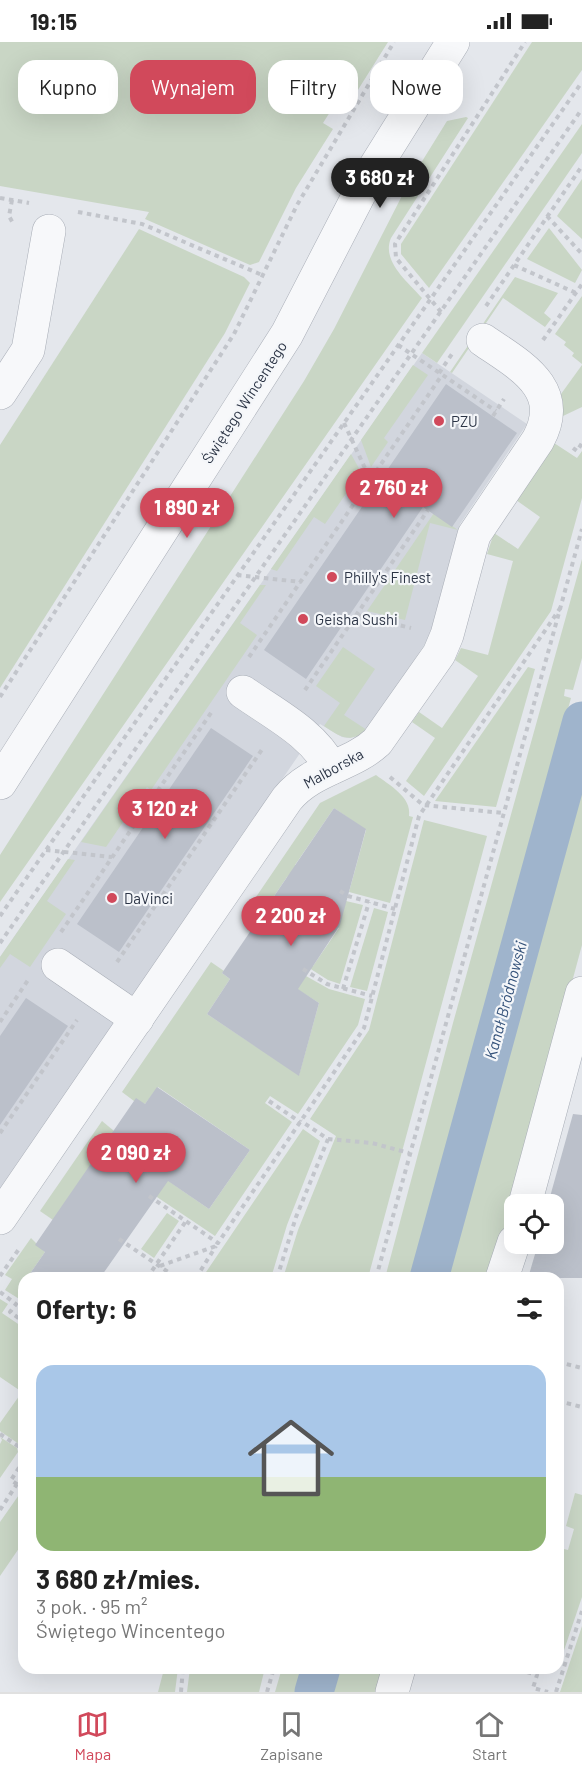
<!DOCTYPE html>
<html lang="pl">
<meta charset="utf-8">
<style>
body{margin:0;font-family:Barlow,sans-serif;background:#f6f6f6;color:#222;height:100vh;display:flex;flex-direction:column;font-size:22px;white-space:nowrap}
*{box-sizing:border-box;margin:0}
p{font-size:20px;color:#767676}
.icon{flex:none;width:33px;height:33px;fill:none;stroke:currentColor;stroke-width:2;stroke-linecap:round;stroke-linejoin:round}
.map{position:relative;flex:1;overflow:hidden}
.drawer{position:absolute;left:18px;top:1230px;width:546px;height:402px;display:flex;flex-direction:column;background:#fff;border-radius:18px;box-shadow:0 6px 24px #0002}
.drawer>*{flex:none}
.banner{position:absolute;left:18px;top:18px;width:546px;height:54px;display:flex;gap:12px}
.buttons{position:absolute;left:504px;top:1152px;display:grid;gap:12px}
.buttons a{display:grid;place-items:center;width:60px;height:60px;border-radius:12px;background:#fff;box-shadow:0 6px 24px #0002;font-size:30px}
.price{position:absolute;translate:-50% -51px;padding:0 14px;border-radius:21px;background:#d1495b;color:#fff;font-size:20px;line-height:39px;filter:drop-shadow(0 2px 3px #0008)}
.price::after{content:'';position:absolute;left:50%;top:36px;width:18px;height:14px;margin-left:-9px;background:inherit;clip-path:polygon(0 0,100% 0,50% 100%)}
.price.current{background:#222;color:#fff}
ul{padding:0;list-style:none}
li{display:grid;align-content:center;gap:12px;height:318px;padding:0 18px}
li+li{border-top:2px solid #e0e0e0}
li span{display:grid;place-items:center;height:186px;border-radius:18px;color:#555}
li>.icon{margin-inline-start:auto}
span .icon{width:108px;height:108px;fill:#fffc;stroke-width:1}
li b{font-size:26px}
h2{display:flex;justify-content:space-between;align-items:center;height:72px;padding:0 18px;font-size:26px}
.tag{padding:0 21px;border-radius:18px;background:#fff;box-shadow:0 6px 24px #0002;font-size:21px;line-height:54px}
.tag.current{background:#d1495b;color:#fff}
.status{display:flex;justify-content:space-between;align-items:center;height:42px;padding:0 30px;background:#fff;direction:ltr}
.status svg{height:16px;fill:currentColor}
.tabs{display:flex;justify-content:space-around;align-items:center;height:84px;border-top:2px solid #e0e0e0;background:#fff;font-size:16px;color:#767676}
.tabs a{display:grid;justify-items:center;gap:3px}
.tabs .current{color:#d1495b}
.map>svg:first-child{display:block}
.built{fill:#d2d6de}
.green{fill:#c9d6c5}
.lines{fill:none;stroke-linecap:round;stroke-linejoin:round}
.canal{stroke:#9fb4cc;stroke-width:39}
.building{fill:#bbc0ca}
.minor-casing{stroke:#a9aeb7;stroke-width:34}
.path{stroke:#c2c5cb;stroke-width:4;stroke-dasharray:4.5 4.5;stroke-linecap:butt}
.minor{stroke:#f7f8fa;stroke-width:33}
.poi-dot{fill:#d1495b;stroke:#f4f6f9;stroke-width:2}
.labels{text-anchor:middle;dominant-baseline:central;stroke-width:4.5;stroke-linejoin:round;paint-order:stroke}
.street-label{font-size:15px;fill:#2b3445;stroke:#f4f6f9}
.poi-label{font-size:15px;fill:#2b3445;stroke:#f4f6f9;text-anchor:start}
.water-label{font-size:16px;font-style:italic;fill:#34527a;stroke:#f4f6f9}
</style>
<div class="status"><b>19:15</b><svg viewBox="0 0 49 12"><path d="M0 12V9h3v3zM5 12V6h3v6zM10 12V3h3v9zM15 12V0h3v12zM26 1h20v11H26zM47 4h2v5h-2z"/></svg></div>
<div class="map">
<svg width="582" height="1650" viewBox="0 0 582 1650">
<rect width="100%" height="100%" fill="#e4e7ec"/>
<path class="built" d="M422,311L527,382L460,482L429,596L367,688L350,696L342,695L320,682L0,1149V915Z"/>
<g class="green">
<path d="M0,0H388L356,51L346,45L323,81L333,87L296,146L259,220L250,223L145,177L149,170L0,144Z"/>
<path d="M532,0H582V28L429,246L401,212V202Z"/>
<path d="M466,75L468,76L391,196C381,219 408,240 422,256L0,860V813L304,339L334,287L408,142L447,79Z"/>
<path d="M582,82V111L437,321L422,311Z"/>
<path d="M582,137V197L557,174Z"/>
<path d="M549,186L582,228L575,241L527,217Z"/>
<path d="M139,187L244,235L250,241L225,291L0,646V403Z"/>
<path d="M515,235L558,251L544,271L551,277L545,285L503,256L452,331L450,330Z"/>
<path d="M582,254V322L572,314L574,311L564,303L566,300L555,292Z"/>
<path d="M413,323L428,333L384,396L388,400L371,425L361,398Z"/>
<path d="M582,323V365L563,374L561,352Z"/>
<path d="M554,401L577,416L582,409V456L551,569L424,754L406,739L435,696L412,680L419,670L442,686L478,634L455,618L461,606L488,613L513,519L487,512L494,491L518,507L540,475L516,458Z"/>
<path d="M351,412L361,430L325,482L314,475L277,529L271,527Z"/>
<path d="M434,471L458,488L430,481L405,578L367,569Z"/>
<path d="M582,517V616L573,648L565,647L564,654L571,656L412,1236H385L453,981Z"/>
<path d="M260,543H266L240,581L257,593L151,748L147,745L106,805L81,800Z"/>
<path d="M343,605L375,627L344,673L367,688C349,702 341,695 324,684L340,661L316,644Z"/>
<path d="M528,625L535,627L496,765L435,759Z"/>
<path d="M376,733C389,743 412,755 409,774L413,775L390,861L349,850L366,788L334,766L295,823L299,826L287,835L268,863L256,855L320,761Z"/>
<path d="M582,744V903L501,1203L490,1236H446Z"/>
<path d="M424,778L487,794L368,1236H283L298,1188L336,1094L310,1077L369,988Z"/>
<path d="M68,817L75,818L47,859L66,872L30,925L10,912L0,926V915Z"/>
<path d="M346,859L363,863L340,942L328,938L306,924H313L339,886L331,881Z"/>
<path d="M374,866L388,870L367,949L350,945Z"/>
<path d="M211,920L224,929L222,931L230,937L207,972L299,1033L319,961L297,947L306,934L329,947L365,957L358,983L298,1072L270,1054L265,1061L292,1080L215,1194L151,1151L167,1138L209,1167L250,1108L158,1045L145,1062L134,1059L122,1050Z"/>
<path d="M102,1079L114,1089L53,1178L40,1169Z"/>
<path d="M303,1087L320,1099L287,1183L271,1236H202Z"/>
<path d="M167,1171L179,1179L154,1216L141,1207Z"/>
<path d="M31,1196L45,1210L27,1236H24L21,1244L24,1246V1273L18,1269L24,1260L5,1248L12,1237L5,1233Z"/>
<path d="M0,1257L8,1262L2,1271L24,1286V1402H19L0,1389V1381L22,1350L0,1335Z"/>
<path d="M0,1395L17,1406L18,1410L0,1436V1402L2,1398Z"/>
<path d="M21,1450L24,1452V1499L0,1534V1480Z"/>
<path d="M575,1451L582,1453V1555L558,1626V1546L561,1535L558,1534L560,1506L568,1508L574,1487L566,1484Z"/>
<path d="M582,1584V1650H560Z"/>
<path d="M144,1626H178L175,1650H158L163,1631Z"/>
<path d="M190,1626H265L259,1650H187Z"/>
<path d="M282,1626H306L299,1650H275Z"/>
<path d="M339,1626H386L380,1650H332Z"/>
</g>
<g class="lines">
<g class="canal">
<path d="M429,1236L582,679"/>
<path d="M314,1650L321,1626"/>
</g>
</g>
<g class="building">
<path d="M446,342L517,391L452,485L423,465L306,637L264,608Z"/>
<path d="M211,686L253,714L119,910L77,882Z"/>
<path d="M334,766L366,787L340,883L298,947L319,961L299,1034L207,972L230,937L222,931Z"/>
<path d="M26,956L68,984L0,1083V994Z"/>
<path d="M157,1045L250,1108L209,1167L168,1139L100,1236H27L45,1210L35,1203L136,1056L145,1062Z"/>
<path d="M573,1072L582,1073V1236H528L538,1202H554V1162H548Z"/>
</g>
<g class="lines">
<g class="minor-casing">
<g id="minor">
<path d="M0,351L28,308L49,189"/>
<path d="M243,650C274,672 313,691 331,726"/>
<path d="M0,741L287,292L365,141L453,0"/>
<path d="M58,923L137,977"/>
<path d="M525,1162L582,951"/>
<path d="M0,1176L287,757C311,727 351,724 377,700L439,612L447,593L474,493L538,398C566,346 519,323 483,298"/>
<path d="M502,1236L514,1200"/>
<path d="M392,1650L399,1626"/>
</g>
</g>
<g class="path">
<path d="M0,156L29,161"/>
<path d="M12,158L9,174L14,183"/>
<path d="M78,170L142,182L262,233"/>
<path d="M547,174L582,212"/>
<path d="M514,223L576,251"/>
<path d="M486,264L582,124"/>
<path d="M441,270L396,216L395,202L525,0"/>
<path d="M543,298L582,242"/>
<path d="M398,303L496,369"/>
<path d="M439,331L452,312"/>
<path d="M493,374L504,357"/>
<path d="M344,381L370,437"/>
<path d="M573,406L577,409L582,401"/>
<path d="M237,533L301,540"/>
<path d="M357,573L411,586"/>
<path d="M249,615L442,333"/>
<path d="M305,648L428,468"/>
<path d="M0,655L234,292L297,163L394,0"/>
<path d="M390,735L423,763L503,771"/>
<path d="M46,808L112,815"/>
<path d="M340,849L348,854L395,867"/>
<path d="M0,874L582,40"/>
<path d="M61,890L213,668"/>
<path d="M0,901L582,67"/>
<path d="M117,920L263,706"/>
<path d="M303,927L327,942L372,954"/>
<path d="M343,947L369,860"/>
<path d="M0,980L28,938"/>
<path d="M269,1059L300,1080"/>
<path d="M0,1091L77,978"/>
<path d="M328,1097L372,1101L409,1111"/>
<path d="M149,1154L218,1201L364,986L419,774L561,565"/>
<path d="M119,1197L177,1236"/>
<path d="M160,1224L216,1204"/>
<path d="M0,1234L19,1207"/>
<path d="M147,1236L186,1179"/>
<path d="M196,1236L216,1204"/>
<path d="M277,1236L296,1175L328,1097L301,1079"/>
<path d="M376,1236L582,487"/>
<path d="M0,1250L16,1262L10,1270L24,1280"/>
<path d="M558,1320L582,1326"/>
<path d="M558,1359L582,1365"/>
<path d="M0,1392L24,1408"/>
<path d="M24,1418L11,1438L24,1447"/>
<path d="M0,1468L17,1442"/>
<path d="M527,1630L537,1633L533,1646L548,1650"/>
<path d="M181,1650L183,1626"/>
<path d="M267,1650L274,1626"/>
<path d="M556,1650L582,1569"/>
</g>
<use href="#minor" class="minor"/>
</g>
<g class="poi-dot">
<circle cx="439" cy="379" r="6"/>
<circle cx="332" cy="535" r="6"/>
<circle cx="303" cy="577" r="6"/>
<circle cx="112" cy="856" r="6"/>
</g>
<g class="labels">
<g class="street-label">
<text transform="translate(244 360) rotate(-57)">Świętego Wincentego</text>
<text transform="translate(333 726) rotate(-29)">Malborska</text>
</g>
<g class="poi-label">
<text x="451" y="379">PZU</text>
<text x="344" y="535">Philly's Finest</text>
<text x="315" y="577">Geisha Sushi</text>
<text x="124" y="856">DaVinci</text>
</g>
<g class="water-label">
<text transform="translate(505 958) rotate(-75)">Kanał Bródnowski</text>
</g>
</g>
</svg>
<div class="buttons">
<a><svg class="icon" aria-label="locate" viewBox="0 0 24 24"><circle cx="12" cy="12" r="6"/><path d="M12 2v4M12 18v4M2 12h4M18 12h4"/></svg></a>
</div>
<b class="price current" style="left:380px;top:167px">3 680 zł</b>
<b class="price" style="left:394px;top:477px">2 760 zł</b>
<b class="price" style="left:187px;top:497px">1 890 zł</b>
<b class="price" style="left:165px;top:798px">3 120 zł</b>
<b class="price" style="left:291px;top:905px">2 200 zł</b>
<b class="price" style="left:136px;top:1142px">2 090 zł</b>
<div class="banner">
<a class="tag">Kupno</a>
<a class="tag current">Wynajem</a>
<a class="tag">Filtry</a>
<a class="tag">Nowe</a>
</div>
<section class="drawer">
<h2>Oferty: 6<svg class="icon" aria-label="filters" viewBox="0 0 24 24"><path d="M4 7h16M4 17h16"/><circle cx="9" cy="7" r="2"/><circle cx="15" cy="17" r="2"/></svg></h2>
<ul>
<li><span style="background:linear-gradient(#a9c7e8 60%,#8fb573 0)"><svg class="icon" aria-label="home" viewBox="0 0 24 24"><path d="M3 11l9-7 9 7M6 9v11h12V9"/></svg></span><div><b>3 680 zł/mies.</b><p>3 pok. · 95 m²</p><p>Świętego Wincentego</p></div></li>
</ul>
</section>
</div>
<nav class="tabs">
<a class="current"><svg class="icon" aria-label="map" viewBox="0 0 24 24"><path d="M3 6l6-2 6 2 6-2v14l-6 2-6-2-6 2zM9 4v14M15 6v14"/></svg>Mapa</a>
<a><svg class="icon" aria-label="saved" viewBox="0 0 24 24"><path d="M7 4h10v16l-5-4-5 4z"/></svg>Zapisane</a>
<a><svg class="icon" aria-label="home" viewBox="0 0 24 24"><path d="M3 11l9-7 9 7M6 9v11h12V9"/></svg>Start</a>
</nav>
